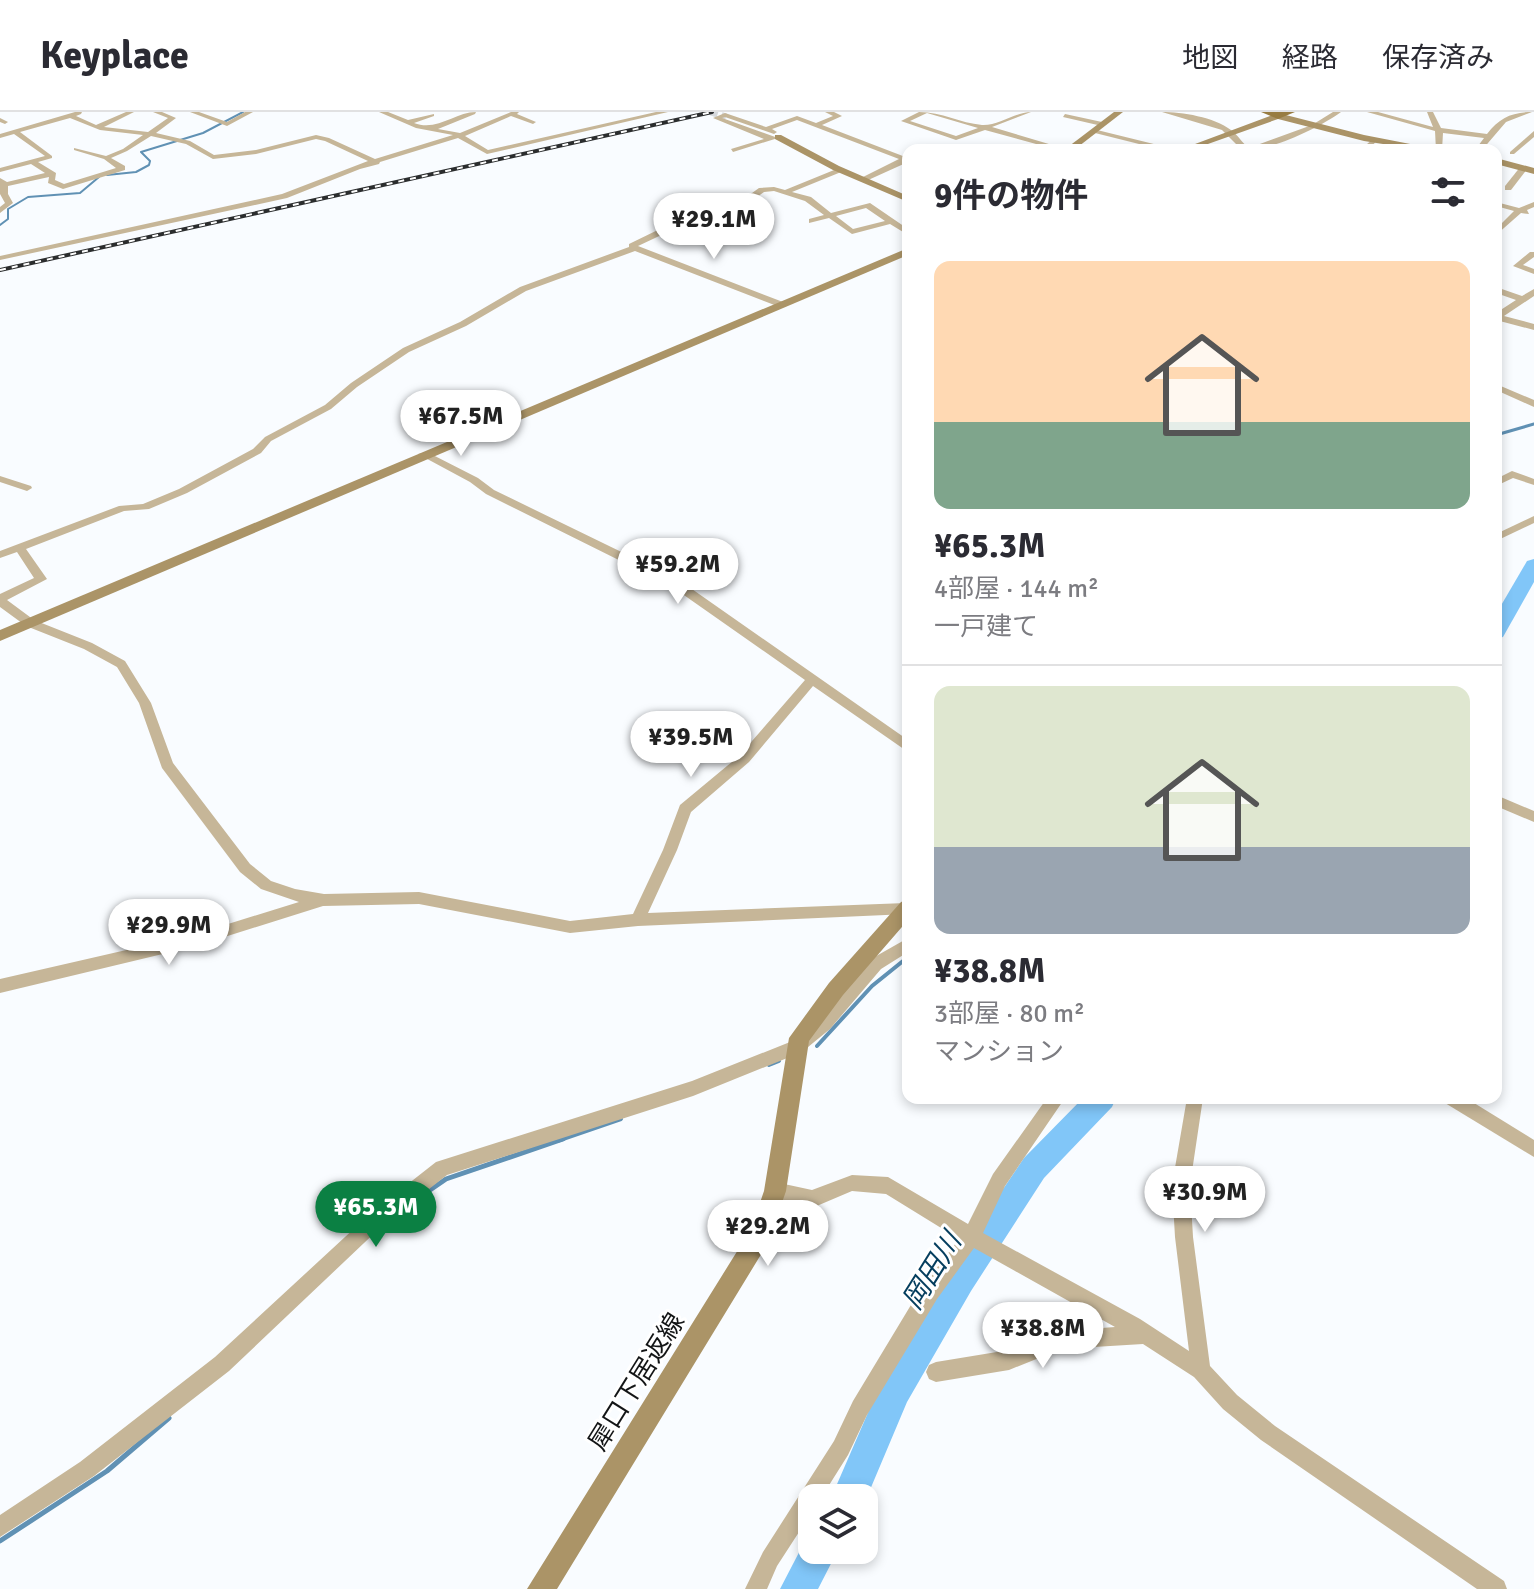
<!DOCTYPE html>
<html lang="ja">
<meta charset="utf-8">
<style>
body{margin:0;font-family:Signika,"Noto Sans JP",sans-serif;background:#f7f7f7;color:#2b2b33;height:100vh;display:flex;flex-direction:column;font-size:30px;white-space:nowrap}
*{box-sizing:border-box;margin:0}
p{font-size:26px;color:#7c7c81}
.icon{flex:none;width:44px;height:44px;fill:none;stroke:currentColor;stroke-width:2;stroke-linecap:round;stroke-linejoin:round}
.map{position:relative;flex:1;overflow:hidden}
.side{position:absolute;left:902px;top:32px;width:600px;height:960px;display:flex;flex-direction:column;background:#fff;border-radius:16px;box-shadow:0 4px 12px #0003}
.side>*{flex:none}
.buttons{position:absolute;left:798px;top:1372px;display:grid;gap:16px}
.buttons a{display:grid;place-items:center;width:80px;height:80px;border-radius:16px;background:#fff;box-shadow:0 4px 12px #0003;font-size:40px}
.price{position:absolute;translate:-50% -68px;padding:0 18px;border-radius:28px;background:#fff;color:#222;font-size:26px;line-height:52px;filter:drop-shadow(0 2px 4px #0008)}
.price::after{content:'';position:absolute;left:50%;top:48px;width:24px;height:18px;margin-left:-12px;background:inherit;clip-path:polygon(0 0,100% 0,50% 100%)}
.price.current{background:#0b8043;color:#fff}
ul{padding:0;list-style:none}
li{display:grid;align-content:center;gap:16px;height:424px;padding:0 32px}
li+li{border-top:2px solid #e1e1e2}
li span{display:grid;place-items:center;height:248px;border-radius:16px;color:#555}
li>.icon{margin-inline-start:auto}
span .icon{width:144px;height:144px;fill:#fffc;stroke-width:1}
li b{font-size:34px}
h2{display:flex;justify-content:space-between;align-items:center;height:96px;padding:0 32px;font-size:34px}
header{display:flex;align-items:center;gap:48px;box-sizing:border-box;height:112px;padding:0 40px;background:#fff;border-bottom:2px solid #e1e1e2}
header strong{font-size:38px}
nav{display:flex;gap:44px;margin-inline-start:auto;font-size:28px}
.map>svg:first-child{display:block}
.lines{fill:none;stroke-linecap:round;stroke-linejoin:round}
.stream-far3{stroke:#6091b4;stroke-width:2}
.stream-far2{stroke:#6091b4;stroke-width:3}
.stream-far1{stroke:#6091b4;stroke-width:4}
.stream{stroke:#6091b4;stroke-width:5}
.river{fill:#81c6f8;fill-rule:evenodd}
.street-tunnel{stroke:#d6d9dc;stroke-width:7;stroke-dasharray:7 4;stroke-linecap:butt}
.street{fill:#c6b698;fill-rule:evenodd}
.secondary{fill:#ab9467;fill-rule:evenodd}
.primary{fill:#987c41;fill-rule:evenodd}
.rail-casing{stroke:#2b2d2e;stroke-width:4}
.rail{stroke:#fff;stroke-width:2;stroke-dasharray:6;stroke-linecap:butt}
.labels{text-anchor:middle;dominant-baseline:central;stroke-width:6;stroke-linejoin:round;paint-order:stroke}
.near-street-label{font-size:26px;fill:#131516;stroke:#fff}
.near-water-label{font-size:28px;font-style:italic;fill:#053e5e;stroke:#fff}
</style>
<header>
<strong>Keyplace</strong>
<nav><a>地図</a><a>経路</a><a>保存済み</a></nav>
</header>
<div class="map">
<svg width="1534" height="1477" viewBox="0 0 1534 1477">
<rect width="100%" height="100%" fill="#f9fcff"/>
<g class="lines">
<g class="stream-far3">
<path d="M107,63L136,60L149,53L150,49L141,40L203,21L243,0"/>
<path d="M0,113L8,107V97L28,85L80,81L99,65"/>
</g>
<path class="stream-far2" d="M1496,323L1534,312"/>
<g class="stream-far1">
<path d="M817,934L872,874L908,845"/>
<path d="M769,953L779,949"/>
<path d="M557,1029L621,1007"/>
</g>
<g class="stream">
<path d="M408,1093L446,1067L563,1027"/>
<path d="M0,1429L107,1359L169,1306"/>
</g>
<g class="river">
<path d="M1534,447V470L1503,525L1496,527V502L1527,449Z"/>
<path d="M1083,986H1116L1112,995L1044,1066L971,1179L907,1290L864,1392V1386H831L883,1266L949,1157L1024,1046Z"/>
<path d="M812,1423V1438H838L818,1477H780L807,1425Z"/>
</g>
<path class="street-tunnel" d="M711,0L726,5"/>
<g class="street">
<path d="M75,0H82L81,2L76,4L96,13L126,0H134L104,15L148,20L168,6L153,0H162L176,6L156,21L190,29L214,43L256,38L316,23L329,26L375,47L453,23L416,16L379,0H388L408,8L434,2V4L414,11C437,20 455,0 476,0L475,2L438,17L460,21L511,0H519L517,2L536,10L533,12L511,4L465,24L488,38L656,0H668L487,42L458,26L380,50L379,52L360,57L287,86L0,148V144L282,82L368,49L325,29L316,27L256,42L213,47L186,32L151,24L127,39L111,46L125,54V58L63,77L48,71L49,65L8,74V82L13,91L0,101V95L5,91L0,82V66L7,70L45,61L31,52L0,60V56L45,44L14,22L0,26V22ZM70,6L100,18L143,23L123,37L106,44L74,36V38L104,47L116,56L64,72L55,68L56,61L38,50L52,46V44L20,20Z"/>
<path d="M190,0H199L227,10L245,0H253L227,14Z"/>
<path d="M825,0H834L842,4L822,13L908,46V50L866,69L863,65L899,47L797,8L772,17L777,20L774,22L725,5L722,6L778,26L733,40L731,37L764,27L713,6L725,1L766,15L797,4L816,11L833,4Z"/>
<path d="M919,0C942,0 960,11 982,13C998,14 1015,0 1031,0L992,15L1069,38H1058L985,18L956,28L901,9ZM927,1L978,16L956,24L910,9Z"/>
<path d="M1162,0C1182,0 1214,5 1231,18C1238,23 1242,31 1249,36L1312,13L1333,0H1341C1319,16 1269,40 1242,38L1222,18Z"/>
<path d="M1367,0H1378L1433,15L1427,0H1433L1441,16L1487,22C1499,6 1512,0 1532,0L1506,10L1482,38H1475L1484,26L1443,21L1442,38H1436L1435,19Z"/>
<path d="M1065,2L1102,10L1105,12L1102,14L1063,5Z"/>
<path d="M0,6L8,10L5,12L0,10Z"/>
<path d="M1093,17L1174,37L1175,38H1163L1091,20Z"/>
<path d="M1534,19V25L1514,42H1510V40Z"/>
<path d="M1373,27L1378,28L1367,38H1360Z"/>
<path d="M1521,54L1528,56L1511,78H1505V74Z"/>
<path d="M839,56L846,58L792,80L811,85L831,101L870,91L908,117V123L890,112L852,122L829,106L809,111V107L824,103L805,89L774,79L764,80L729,105L706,107L672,118L638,134L783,190V194H777L635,139L526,179L466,214L409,240L357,275L331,297L271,329L261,341L187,381L149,397L124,399L26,437L47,467L7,488L34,508L92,531L125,549L151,591L173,651L250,752L271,769L295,777L324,782L419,780L570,809L633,802L663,738L680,693L739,644L805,568L671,474L486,382L470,370L418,342L427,340L478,366L494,378L679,468L908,628V640L813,574L749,650L691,700L677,738L648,801L906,791L908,792V802L638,814L570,821L419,792L323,794L196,834L0,881V867L196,822L299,790L261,777L240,760L162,656L139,591L117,555L84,537L26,514L0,495V482L34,466L17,440L0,446V439L119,394L143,392L179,377L253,337L265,325L325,293L351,271L403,236L460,210L520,175L629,135V132L666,114L705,103L724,101L759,76L774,75L785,78ZM866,96L885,109L853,117L836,104Z"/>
<path d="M1496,90L1519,96L1534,90V95L1527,98L1529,102L1521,101L1496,123V117L1514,99L1496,94Z"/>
<path d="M1530,140H1534V145L1523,153L1534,157V162L1513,154Z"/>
<path d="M1496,175L1522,184L1534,177V184L1504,204L1534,212V218L1496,208V201L1516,188L1496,181Z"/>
<path d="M1496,272L1534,288V295L1496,278Z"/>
<path d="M1512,359L1534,367V373L1513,366L1496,374V367Z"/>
<path d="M0,364L31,374L32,376L27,379L0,370Z"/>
<path d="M1534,404V411L1496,429V422Z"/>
<path d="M1496,683L1534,699V710L1496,694Z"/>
<path d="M908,826V840L881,857L830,917L802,940L693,984L447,1063L383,1113L229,1259L94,1364L0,1425V1403L80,1350L215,1245L371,1101L436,1050L692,969L790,930L818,907L871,847Z"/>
<path d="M1047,986H1065L1005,1074L983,1121L1140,1207L1189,1239L1175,1125L1172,1073L1187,986H1203L1190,1073L1193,1125L1210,1254L1237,1283L1275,1314L1504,1469L1507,1477H1477L1261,1328L1223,1297L1194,1265L1143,1232L1061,1237L1009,1258L936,1270L929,1267L926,1260L929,1253L936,1250L1009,1238L1061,1219L1115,1215L974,1136L937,1187L867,1303L848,1343L821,1386H812V1400L777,1454L767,1477H745L763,1440L834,1329L853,1289L923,1173L959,1127L886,1082L852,1079L812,1096L769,1085L766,1079L769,1073L775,1070L812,1078L852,1063L888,1065L968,1112L993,1062Z"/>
<path d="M1443,986H1466L1534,1028V1045L1445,991Z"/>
</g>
<g class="secondary">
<path d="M1114,0H1123L1074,38H1064Z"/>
<path d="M1278,1L1364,23L1441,38H1421L1364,29L1278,7L1191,38H1179Z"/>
<path d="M775,23H781L839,54L908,84V90L833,58L775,27Z"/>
<path d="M1496,46L1534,56V62L1496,52Z"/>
<path d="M908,136V143L0,529V518Z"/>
<path d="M908,787V808L843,883L809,929L786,1079L768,1131L557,1477H527L751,1117L764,1079L789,926L829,871L901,790Z"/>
</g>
<path class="primary" d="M1261,0H1295L1278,7Z"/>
<g class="rail-casing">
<path id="rail" d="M0,158L712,0"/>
</g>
<use href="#rail" class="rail"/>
</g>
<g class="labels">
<g class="near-street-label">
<text transform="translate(637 1270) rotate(-58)">犀口下居返線</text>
</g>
<g class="near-water-label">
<text transform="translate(932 1159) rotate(-58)">岡田川</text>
</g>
</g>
</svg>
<div class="buttons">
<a><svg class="icon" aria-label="layers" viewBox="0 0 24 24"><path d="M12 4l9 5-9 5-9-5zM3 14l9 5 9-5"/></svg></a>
</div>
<b class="price" style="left:714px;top:149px">¥29.1M</b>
<b class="price" style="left:461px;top:346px">¥67.5M</b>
<b class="price" style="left:678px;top:494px">¥59.2M</b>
<b class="price" style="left:691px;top:667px">¥39.5M</b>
<b class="price" style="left:169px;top:855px">¥29.9M</b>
<b class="price" style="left:1205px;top:1122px">¥30.9M</b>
<b class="price current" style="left:376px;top:1137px">¥65.3M</b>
<b class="price" style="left:768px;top:1156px">¥29.2M</b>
<b class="price" style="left:1043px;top:1258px">¥38.8M</b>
<section class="side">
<h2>9件の物件<svg class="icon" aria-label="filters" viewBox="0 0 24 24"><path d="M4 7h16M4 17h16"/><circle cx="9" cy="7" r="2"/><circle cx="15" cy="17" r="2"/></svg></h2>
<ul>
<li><span style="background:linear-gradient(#ffd9b3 65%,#7fa58c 0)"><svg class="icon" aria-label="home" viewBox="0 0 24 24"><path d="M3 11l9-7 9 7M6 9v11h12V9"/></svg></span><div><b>¥65.3M</b><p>4部屋 · 144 m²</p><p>一戸建て</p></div></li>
<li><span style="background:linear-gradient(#dfe7d0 65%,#9aa5b1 0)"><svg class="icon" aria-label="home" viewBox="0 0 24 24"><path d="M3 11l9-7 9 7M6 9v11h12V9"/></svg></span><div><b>¥38.8M</b><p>3部屋 · 80 m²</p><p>マンション</p></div></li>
</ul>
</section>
</div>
